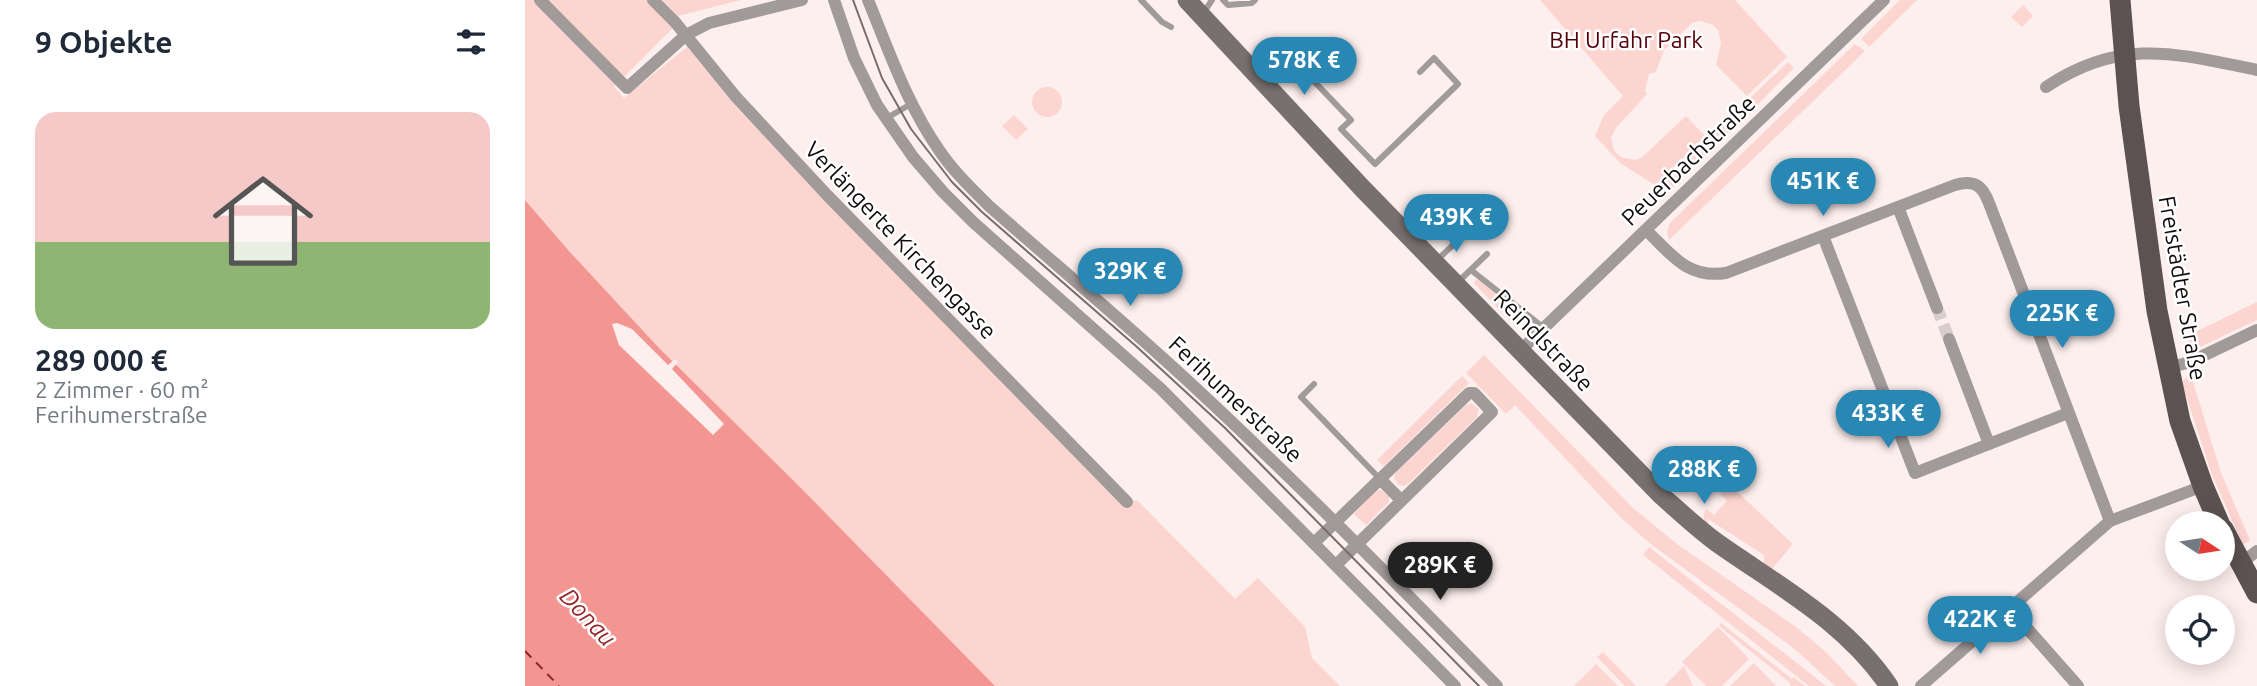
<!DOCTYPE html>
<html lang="de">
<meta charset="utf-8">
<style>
body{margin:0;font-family:Ubuntu,sans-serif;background:#f2f2f3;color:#1f2937;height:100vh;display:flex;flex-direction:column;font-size:26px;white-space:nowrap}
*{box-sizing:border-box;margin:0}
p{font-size:23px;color:#747a83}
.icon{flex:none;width:38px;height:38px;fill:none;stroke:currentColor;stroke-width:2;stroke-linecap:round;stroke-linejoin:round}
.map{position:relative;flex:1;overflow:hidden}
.details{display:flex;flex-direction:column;background:#fff;width:525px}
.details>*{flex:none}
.needle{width:46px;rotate:102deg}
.buttons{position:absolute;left:1640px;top:511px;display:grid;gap:14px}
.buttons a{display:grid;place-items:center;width:70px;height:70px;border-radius:50%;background:#fff;box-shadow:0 4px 18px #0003;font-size:35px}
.price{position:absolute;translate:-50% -60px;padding:0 16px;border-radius:24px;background:#2987b3;color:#fff;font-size:23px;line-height:46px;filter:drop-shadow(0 2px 4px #0008)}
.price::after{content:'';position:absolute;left:50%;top:42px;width:21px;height:16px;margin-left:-10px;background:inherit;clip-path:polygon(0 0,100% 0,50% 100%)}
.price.current{background:#222;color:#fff}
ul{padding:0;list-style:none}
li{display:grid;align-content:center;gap:14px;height:371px;padding:0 35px}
li span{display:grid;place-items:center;height:217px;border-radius:21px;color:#555}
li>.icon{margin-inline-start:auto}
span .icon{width:126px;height:126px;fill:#fffc;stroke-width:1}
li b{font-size:30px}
h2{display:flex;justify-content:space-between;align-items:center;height:84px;padding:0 35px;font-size:30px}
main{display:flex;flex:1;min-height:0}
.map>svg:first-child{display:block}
.green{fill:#fcd5d1}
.water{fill:#f39590}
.pier{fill:#fdefee}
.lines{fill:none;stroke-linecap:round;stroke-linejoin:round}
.ferry{stroke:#922629;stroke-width:2;stroke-dasharray:9 7;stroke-linecap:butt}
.street-tunnel{stroke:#d9cdcc;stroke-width:12;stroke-dasharray:12 6;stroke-linecap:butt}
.lane{stroke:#a09a99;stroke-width:6}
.street{stroke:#a09a99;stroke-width:12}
.secondary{stroke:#78706f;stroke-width:19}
.primary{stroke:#5c5252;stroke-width:21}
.tram{stroke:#766e6d;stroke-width:2}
.labels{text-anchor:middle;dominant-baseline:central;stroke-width:5;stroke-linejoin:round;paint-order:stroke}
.park-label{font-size:23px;fill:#550009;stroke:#fff}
.street-label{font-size:23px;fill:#100c0b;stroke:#fff}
.water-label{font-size:24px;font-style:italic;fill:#922629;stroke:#fff}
</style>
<main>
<section class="details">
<h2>9 Objekte<svg class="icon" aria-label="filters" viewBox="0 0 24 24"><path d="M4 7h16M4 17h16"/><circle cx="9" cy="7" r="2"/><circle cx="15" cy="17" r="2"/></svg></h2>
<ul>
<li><span style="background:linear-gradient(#f6c9c9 60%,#8fb573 0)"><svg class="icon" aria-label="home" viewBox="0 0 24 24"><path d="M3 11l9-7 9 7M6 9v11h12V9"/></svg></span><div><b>289 000 €</b><p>2 Zimmer · 60 m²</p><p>Ferihumerstraße</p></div></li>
</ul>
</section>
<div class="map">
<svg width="1732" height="686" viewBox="0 0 1732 686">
<rect width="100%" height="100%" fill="#fdefee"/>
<g class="green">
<path d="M0,0H122L148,28L89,87L99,98L162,47L216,112L597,503L612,500L710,599L733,578L780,627L787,658L815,686H470L272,484L134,348L44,251L0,200Z"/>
<path d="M137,0H216L153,16Z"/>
<path d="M1015,0H1210L1262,57L1222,96L1191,65L1196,43L1193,30L1188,25L1175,21L1167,23L1139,50L1131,72L1124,74L1120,91L1122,94L1090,129L1086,138L1089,151L1096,157L1110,160L1116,158L1161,116L1180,136L1130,185L1095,163L1070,136L1079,115L1098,96Z"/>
<path d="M1375,0H1392L1344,47L1337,40L1338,37Z"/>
<path d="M1498,5L1508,16L1497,27L1486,17Z"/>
<path d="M1330,44L1340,51L1144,240L1142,232L1145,223Z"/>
<path d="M1263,62L1269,68L1231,106L1224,99Z"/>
<circle cx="522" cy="102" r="15"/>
<path d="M489,115L503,129L491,140L477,126Z"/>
<path d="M1202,121L1208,128L1125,209L1112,206Z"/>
<path d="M952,279L976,298L974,301L991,315L985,321L949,283Z"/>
<path d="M1732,302V320L1667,351L1662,336Z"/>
<path d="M959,355L1108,508L1152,544L1271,627L1302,653L1333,686H1310L1271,650L1127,545L1097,519L990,405L981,414L941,373Z"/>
<path d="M1665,372L1696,473L1725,540L1718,545L1687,475L1657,383Z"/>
<path d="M937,376L944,383L859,466L852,460Z"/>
<path d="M946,403L954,409L952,417L883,484L878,486L873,485L869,477L871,472L941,405Z"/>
<path d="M1205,485L1268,544L1247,569L1239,566V555L1183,519V530C1179,524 1177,516 1181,509L1189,515L1202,501L1195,494Z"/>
<path d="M856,490L864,496V502L841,525L829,514L850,491Z"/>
<path d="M1124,547L1301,686H1284L1118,555Z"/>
<path d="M1196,623L1267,679L1268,677L1280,686H1266L1264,682L1194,626Z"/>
<path d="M1193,627L1224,659L1197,686H1181L1157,662Z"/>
<path d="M1078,652L1111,686H1100L1072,657Z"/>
<path d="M1229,663L1251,686H1205Z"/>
<path d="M1071,664L1093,686H1049Z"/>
<path d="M1159,666L1168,686H1139Z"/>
</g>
<path class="water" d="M0,200L44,251L134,348L272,484L470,686H0Z"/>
<path class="pier" d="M92,323L107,329L143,365L150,359L153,362L147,369L199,424L188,435L94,345L87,324Z"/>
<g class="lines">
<path class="ferry" d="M0,651L34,686"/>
<path class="street-tunnel" d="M1412,308L1424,339"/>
<g class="lane">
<path d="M616,0L637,22L646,27"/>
<path d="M698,0L703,5L727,3L730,0"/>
<path d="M679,12L687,0"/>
<path d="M744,43L766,66L745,87"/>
<path d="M766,66L783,75L826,120L816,129L850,164L933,84L909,58L895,72"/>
<path d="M360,119L386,104"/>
<path d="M889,240L913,218L898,202"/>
<path d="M912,260L941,233"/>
<path d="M946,270L1019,328"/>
<path d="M933,282L962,254"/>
<path d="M789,384L776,397L855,479"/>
</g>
<g class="street">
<path d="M15,0L102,88L161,35L184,23L277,0"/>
<path d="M128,0L150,22L211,97L303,196L602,502"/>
<path d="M309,0L329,58L352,105L388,157L418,192L448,222L636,389L930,686"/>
<path d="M343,0C364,51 382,104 414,150C428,171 446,188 464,206C530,264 598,321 663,381C769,479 871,582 972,686"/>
<path d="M1521,87C1596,37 1649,53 1732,70"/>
<path d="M1373,207L1412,308"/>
<path d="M1121,230C1146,254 1162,279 1201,273L1430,185C1460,176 1461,198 1471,221L1585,521"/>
<path d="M1298,236L1390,473L1543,413"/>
<path d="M1424,339L1464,444"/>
<path d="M996,350L1359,0"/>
<path d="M1643,368L1665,362L1732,330"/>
<path d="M855,479L876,500"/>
<path d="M789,543L944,393H949L967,412L811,565"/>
<path d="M1715,564L1732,551"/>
<path d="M1485,609L1553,686"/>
<path d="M1396,686L1585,521L1678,486"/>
</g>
<path class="secondary" d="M662,0L838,189L1137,496C1155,512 1172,528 1191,542C1253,586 1320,621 1364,686"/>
<g class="primary">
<path d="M1595,0L1604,106L1632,311L1655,421L1678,486L1694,523"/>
<path d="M1698,529L1732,593"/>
</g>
<path class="tram" d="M328,0L357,78L386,129L427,182L457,212L612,347L700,428L954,686"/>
</g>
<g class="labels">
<g class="park-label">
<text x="1101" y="39">BH Urfahr Park</text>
</g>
<g class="street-label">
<text transform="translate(1163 160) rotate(-44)">Peuerbachstraße</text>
<text transform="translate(376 240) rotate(46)">Verlängerte Kirchengasse</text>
<text transform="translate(1658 288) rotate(80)">Freistädter Straße</text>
<text transform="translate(1019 340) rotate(46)">Reindlstraße</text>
<text transform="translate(711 399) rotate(43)">Ferihumerstraße</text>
</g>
<g class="water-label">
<text transform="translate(63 617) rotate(47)">Donau</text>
</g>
</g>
</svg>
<div class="buttons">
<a><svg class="needle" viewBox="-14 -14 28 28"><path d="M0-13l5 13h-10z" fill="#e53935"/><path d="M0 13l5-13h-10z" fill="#747a83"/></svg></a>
<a><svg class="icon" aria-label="locate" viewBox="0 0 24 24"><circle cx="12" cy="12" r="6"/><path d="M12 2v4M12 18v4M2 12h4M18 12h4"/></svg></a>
</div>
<b class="price" style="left:779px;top:97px">578K €</b>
<b class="price" style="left:1298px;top:218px">451K €</b>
<b class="price" style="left:931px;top:254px">439K €</b>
<b class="price" style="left:605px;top:308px">329K €</b>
<b class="price" style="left:1537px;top:350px">225K €</b>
<b class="price" style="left:1363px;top:450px">433K €</b>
<b class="price" style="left:1179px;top:506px">288K €</b>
<b class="price current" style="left:915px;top:602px">289K €</b>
<b class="price" style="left:1455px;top:656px">422K €</b>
</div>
</main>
